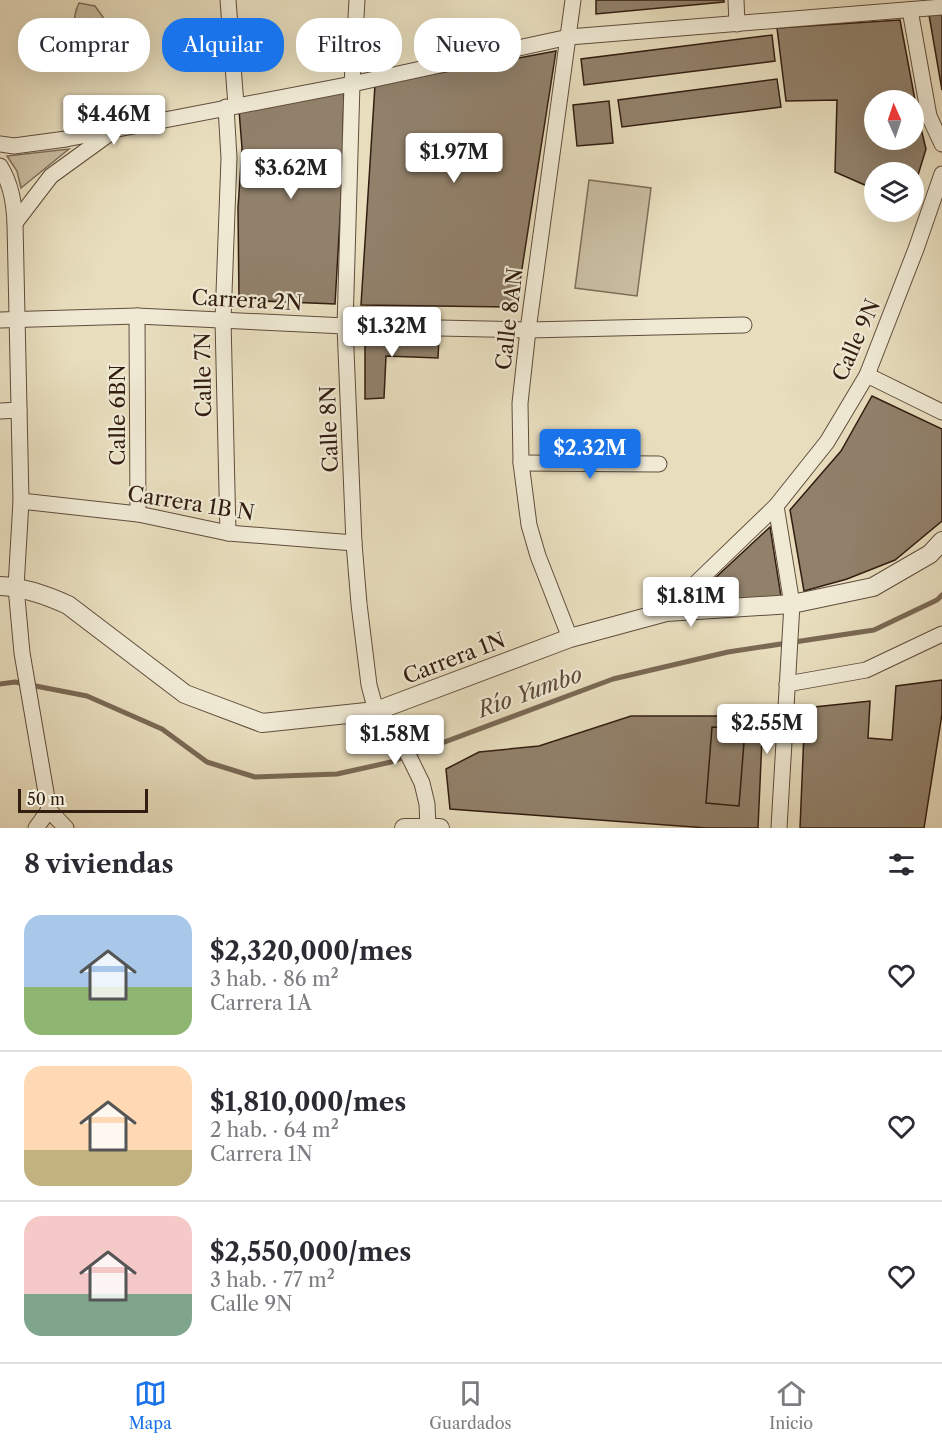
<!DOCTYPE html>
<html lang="es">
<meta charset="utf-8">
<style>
body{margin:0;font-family:"Libre Caslon Text",serif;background:#f7f7f7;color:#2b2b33;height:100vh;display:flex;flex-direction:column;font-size:22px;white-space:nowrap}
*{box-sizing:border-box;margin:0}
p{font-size:20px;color:#7c7c81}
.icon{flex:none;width:33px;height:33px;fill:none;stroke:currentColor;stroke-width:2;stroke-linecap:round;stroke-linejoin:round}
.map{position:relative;height:828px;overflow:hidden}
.details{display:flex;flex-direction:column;background:#fff;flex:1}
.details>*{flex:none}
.top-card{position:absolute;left:18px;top:18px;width:600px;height:54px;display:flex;gap:12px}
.needle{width:39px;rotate:357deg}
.buttons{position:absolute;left:864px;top:90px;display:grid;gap:12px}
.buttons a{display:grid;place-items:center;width:60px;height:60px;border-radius:50%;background:#fff;box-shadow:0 6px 24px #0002;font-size:30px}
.scale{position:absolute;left:18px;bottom:15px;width:130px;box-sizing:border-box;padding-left:6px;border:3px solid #321d11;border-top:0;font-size:16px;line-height:21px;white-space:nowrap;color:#321d11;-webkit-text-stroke:4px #f0ead5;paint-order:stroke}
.price{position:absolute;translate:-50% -51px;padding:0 14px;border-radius:6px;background:#fff;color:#222;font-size:20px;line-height:39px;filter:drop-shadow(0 2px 3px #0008)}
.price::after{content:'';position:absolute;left:50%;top:36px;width:18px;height:14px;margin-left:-9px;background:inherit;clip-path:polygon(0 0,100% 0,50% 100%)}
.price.selected{background:#1a73e8;color:#fff}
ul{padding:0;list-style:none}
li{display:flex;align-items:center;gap:18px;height:150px;padding:0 24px}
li+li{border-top:2px solid #e1e1e2}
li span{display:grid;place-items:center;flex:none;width:168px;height:120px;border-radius:18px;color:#555}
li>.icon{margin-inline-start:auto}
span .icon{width:72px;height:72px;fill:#fffc;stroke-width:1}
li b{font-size:26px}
h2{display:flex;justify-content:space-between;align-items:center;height:72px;padding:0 24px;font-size:26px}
.tag{padding:0 21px;border-radius:24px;background:#fff;box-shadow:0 6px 24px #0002;font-size:21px;line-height:54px}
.tag.selected{background:#1a73e8;color:#fff}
.tabs{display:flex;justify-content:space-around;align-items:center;height:84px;border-top:2px solid #e1e1e2;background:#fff;font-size:16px;color:#7c7c81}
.tabs a{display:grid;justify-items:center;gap:3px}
.tabs .selected{color:#1a73e8}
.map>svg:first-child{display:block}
.forest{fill:url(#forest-firs);stroke:#7e6d59;stroke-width:1.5}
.park{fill:#c9bda1;stroke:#7e6d59;stroke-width:1.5}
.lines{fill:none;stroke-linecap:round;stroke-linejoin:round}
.stream{stroke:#7a6955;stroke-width:5}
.building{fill:#91816b;stroke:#321d11;stroke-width:1.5;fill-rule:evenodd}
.minor-casing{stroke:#604d3c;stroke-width:17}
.tertiary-casing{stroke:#604d3c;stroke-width:20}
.minor{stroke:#f0ead5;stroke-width:15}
.tertiary{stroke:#f0ead5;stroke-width:18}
.labels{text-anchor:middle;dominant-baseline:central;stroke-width:4.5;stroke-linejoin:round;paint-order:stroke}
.street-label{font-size:21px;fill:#321d11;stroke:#f0ead5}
.water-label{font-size:22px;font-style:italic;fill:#5c4939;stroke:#f0ead5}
</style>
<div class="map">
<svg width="942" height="828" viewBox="0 0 942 828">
<defs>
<pattern id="forest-firs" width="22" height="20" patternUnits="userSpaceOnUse" patternTransform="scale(1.5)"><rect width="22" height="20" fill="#c9bda1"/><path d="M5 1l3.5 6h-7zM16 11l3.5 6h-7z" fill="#ada28a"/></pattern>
</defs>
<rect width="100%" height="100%" fill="#e8debe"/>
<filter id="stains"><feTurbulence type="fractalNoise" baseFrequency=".00333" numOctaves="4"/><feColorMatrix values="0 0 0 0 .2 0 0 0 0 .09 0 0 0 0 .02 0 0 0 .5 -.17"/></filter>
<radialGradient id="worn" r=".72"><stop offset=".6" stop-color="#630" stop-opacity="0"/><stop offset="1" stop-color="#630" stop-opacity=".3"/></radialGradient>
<path class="forest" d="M79,3L95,6L105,20L106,68H86C79,48 68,23 79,3Z"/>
<g class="park">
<path d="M69,149L21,188L17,171L7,156Z"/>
<path d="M589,180L651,188L637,296L575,288Z"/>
</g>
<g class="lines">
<path class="stream" d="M0,684L15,682L87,696L162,729L207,762L255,777L337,774L391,762L613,679L728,652L874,630L937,600L942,595"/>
</g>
<g class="building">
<path d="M596,0H724V2L596,14Z"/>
<path d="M942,14V90L929,15Z"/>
<path d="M900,20L918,116L926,149L914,188V172H874V189L835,172L837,100L786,101L777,28ZM874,100H914V140H874Z"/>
<path d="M772,35L775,61L584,85L581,59Z"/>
<path d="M556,51L516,307L361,305L375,85Z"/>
<path d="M777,79L781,107L622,127L618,100Z"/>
<path d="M344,91L342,184L335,304L239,300L238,208L242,148L239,110Z"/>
<path d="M609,101L613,143L577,146L573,105Z"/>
<path d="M365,336L439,338L438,358L386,356L384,398L365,399Z"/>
<path d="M872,396L942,429V521L895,560L847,579L804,591L790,510L841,451Z"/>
<path d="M770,527L782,603L703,606L699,593Z"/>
<path d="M942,680V714L924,828H800L805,708L870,701L868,738L892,740L896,686Z"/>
<path d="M631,716H763L758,828H707L450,809L446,769L479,752L539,746Z"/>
<path d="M712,727L745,729L739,806L706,803Z"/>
</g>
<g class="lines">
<g class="minor-casing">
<g id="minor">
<path d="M228,0L236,105"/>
<path d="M357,0L352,84L345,326L354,543L359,604L369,685L376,711L398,734L422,783L427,804L428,828"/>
<path d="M736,0L737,24"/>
<path d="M910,10L929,116L942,144"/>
<path d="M226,107L229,158L223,320L228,533"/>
<path d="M0,144L14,146L66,139L352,84L569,37L942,7"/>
<path d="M0,166C11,184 14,202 15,223L21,501L16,587L22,653L49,810L66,828"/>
<path d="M15,223L51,176L109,134"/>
<path d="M137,316L138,514"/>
<path d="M0,320L137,316L345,326L528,330L744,325"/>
<path d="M867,375L942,412"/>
<path d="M0,411L19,410"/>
<path d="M521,463L659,464"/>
<path d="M21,501L138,514L228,533L354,543"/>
<path d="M776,506L792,604L779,828"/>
<path d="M666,612L776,506L827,442L867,375L916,249L942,174"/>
<path d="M570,638L538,556L529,525L521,463L520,403L528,330L573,0"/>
<path d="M787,684L866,670L942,634"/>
<path d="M36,828L49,810"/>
</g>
</g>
<g class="tertiary-casing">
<g id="tertiary">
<path d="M0,586C24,587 46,595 68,605L185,694L262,723L376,711L570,638L666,612L792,604L873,587L930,554L942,541"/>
<path d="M404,828H440"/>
</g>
</g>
<use href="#minor" class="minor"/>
<use href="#tertiary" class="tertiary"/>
</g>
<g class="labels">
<g class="street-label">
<text transform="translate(247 300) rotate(3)">Carrera 2N</text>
<text transform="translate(509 319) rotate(-83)">Calle 8AN</text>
<text transform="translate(856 340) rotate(-66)">Calle 9N</text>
<text transform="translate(203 375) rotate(-91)">Calle 7N</text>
<text transform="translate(117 415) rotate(-90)">Calle 6BN</text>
<text transform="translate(329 429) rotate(-92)">Calle 8N</text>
<text transform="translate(191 503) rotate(9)">Carrera 1B N</text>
<text transform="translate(454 658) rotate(-21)">Carrera 1N</text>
</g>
<g class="water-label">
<text transform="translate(530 692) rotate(-20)">Río Yumbo</text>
</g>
</g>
<rect width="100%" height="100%" filter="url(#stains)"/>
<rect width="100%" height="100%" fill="url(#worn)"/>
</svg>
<div class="buttons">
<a><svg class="needle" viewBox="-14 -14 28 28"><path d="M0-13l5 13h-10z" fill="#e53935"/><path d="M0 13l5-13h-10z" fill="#7c7c81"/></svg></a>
<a><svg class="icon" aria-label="layers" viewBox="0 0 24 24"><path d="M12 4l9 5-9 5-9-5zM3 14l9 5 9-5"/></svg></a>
</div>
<div class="scale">50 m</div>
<b class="price" style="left:114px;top:146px">$4.46M</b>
<b class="price" style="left:454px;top:184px">$1.97M</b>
<b class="price" style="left:291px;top:200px">$3.62M</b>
<b class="price" style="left:392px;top:358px">$1.32M</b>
<b class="price selected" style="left:590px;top:480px">$2.32M</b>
<b class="price" style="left:691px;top:628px">$1.81M</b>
<b class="price" style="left:767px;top:755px">$2.55M</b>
<b class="price" style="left:395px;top:766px">$1.58M</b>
<div class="top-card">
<a class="tag">Comprar</a>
<a class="tag selected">Alquilar</a>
<a class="tag">Filtros</a>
<a class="tag">Nuevo</a>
</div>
</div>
<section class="details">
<h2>8 viviendas<svg class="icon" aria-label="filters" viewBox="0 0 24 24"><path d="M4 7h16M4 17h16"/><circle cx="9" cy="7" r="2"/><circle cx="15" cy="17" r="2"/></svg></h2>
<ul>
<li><span style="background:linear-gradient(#a9c7e8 60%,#8fb573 0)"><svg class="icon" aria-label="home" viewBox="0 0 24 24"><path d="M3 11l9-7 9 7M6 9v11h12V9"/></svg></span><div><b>$2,320,000/mes</b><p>3 hab. · 86 m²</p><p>Carrera 1A</p></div><svg class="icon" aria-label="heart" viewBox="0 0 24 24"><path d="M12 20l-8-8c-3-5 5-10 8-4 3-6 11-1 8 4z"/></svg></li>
<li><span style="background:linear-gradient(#ffd9b3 70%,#c2b280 0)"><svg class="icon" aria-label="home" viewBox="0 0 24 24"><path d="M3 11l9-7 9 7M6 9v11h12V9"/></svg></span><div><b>$1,810,000/mes</b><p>2 hab. · 64 m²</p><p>Carrera 1N</p></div><svg class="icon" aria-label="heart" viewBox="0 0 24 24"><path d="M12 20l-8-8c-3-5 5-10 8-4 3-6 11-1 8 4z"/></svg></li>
<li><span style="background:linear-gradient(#f6c9c9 65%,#7fa58c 0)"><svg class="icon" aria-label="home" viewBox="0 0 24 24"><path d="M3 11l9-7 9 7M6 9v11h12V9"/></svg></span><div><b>$2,550,000/mes</b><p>3 hab. · 77 m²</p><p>Calle 9N</p></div><svg class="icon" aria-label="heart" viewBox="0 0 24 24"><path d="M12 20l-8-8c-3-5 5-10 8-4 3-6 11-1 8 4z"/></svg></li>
</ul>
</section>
<nav class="tabs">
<a class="selected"><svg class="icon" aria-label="map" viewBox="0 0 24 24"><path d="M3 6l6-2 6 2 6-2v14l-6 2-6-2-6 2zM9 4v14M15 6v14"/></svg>Mapa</a>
<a><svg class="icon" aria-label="saved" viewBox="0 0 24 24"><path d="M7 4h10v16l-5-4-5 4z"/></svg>Guardados</a>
<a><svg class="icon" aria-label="home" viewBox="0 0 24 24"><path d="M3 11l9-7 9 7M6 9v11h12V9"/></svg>Inicio</a>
</nav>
